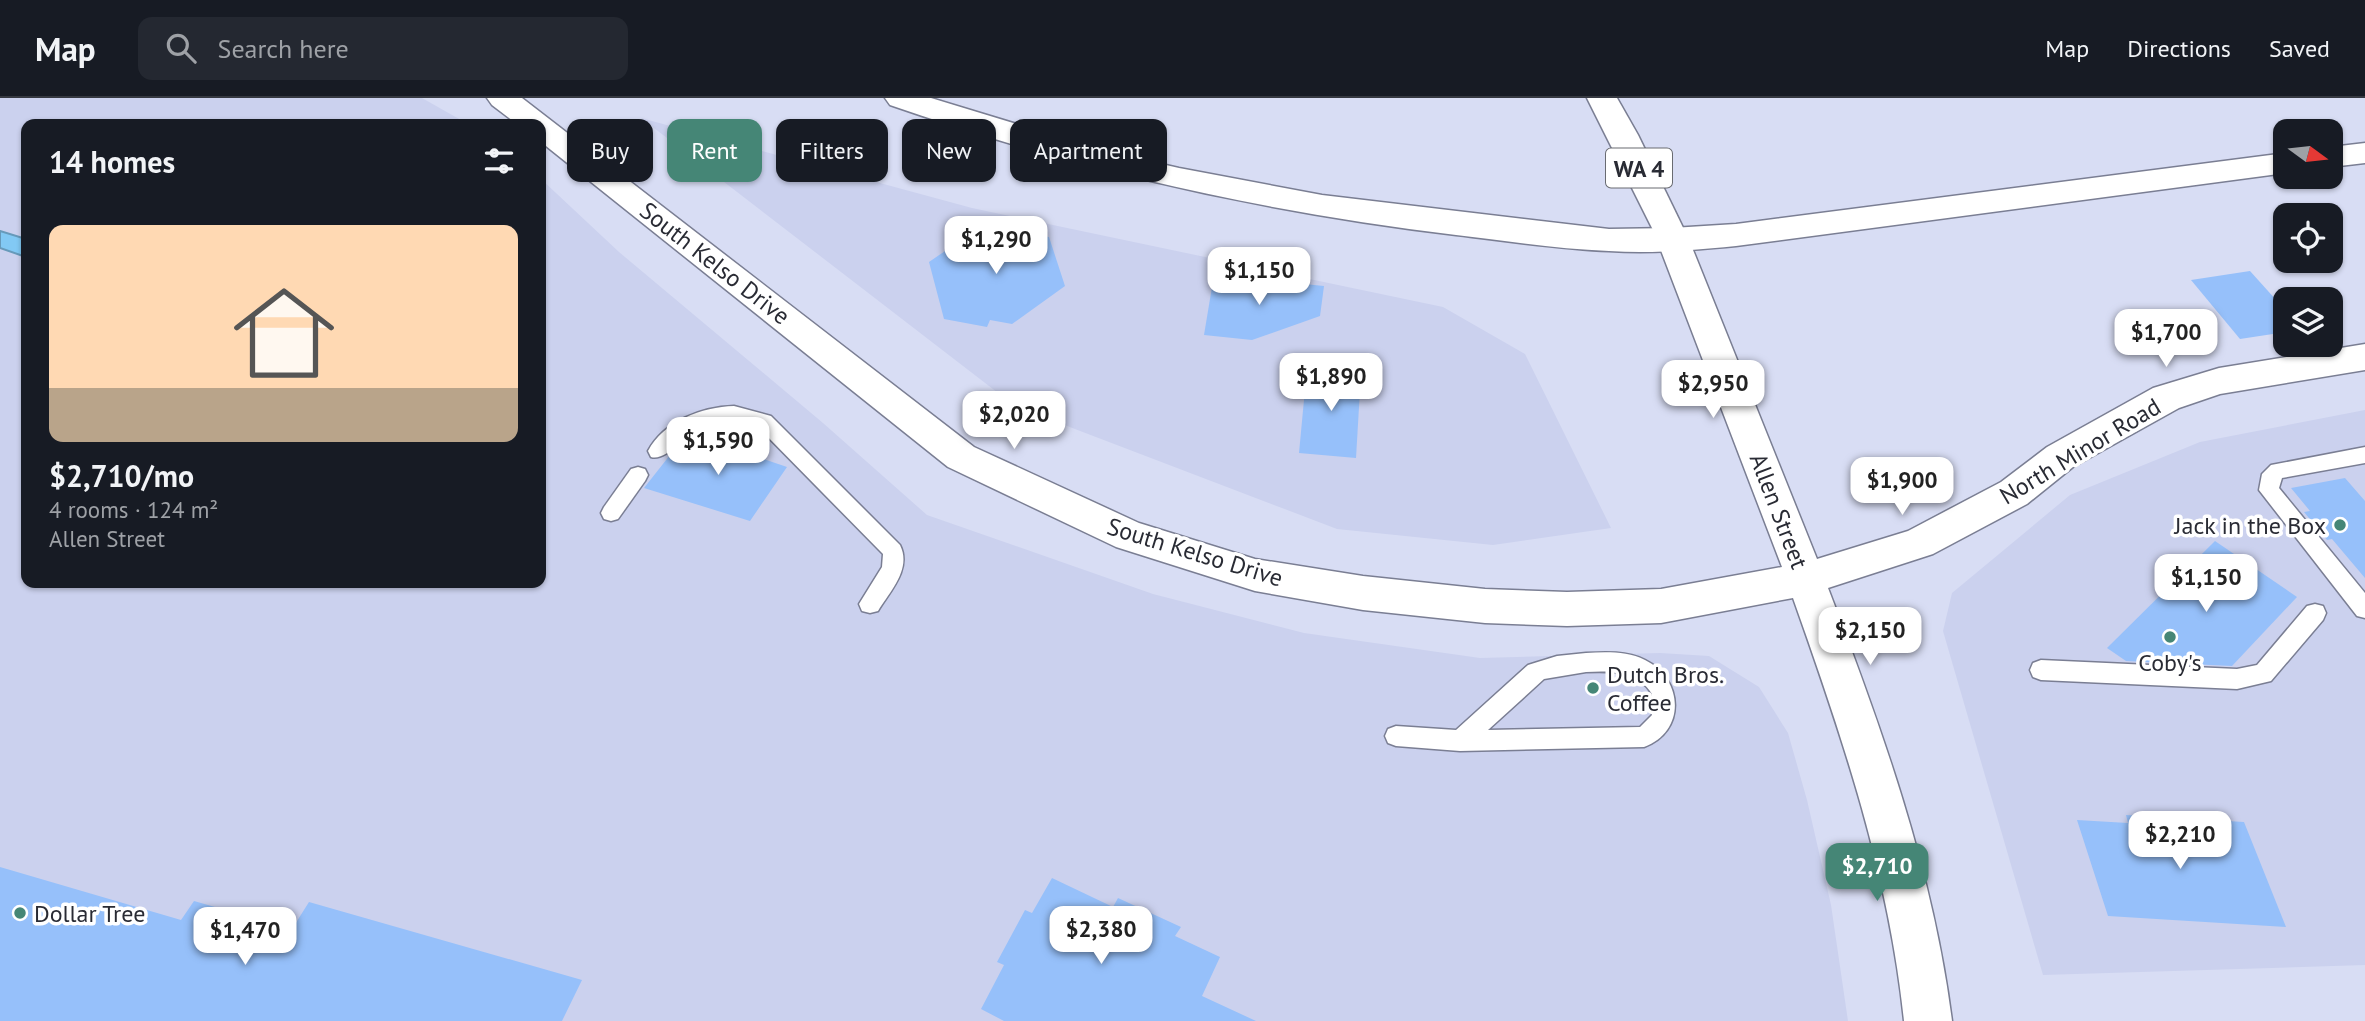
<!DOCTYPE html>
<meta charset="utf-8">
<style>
body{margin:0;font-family:"PT Sans",sans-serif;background:#242831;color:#f1f3f6;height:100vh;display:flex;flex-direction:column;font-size:26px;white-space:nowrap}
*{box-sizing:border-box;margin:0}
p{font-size:23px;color:#9ea1a6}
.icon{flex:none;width:38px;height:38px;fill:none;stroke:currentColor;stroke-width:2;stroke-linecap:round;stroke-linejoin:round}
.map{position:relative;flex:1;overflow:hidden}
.sheet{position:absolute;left:21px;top:21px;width:525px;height:469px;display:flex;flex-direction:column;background:#171b24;border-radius:14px;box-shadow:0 2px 5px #0004}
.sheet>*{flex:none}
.top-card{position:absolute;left:567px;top:21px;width:665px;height:63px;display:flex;gap:14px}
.needle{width:46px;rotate:105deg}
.tools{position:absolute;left:2273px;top:21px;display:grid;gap:14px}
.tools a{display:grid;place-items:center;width:70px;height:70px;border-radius:14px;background:#171b24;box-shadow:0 2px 5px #0004;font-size:35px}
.price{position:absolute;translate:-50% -60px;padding:0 16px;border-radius:14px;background:#fff;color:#222;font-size:23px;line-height:46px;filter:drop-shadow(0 2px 4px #0008)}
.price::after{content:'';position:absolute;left:50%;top:42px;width:21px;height:16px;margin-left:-10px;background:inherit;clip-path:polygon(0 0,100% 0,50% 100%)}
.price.selected{background:#458676;color:#fff}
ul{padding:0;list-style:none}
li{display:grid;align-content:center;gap:14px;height:371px;padding:0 28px}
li+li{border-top:2px solid #363941}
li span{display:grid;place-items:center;height:217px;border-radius:14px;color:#555}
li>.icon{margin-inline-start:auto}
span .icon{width:126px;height:126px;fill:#fffc;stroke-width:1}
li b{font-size:30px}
h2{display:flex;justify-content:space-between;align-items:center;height:84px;padding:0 28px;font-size:30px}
.chip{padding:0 24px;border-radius:14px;background:#171b24;box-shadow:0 2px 5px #0004;font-size:24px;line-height:63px}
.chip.selected{background:#458676;color:#fff}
header{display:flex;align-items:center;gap:42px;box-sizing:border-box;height:98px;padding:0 35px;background:#171b24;border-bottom:2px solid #363941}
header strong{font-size:33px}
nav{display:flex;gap:38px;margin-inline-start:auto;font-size:24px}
.search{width:490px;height:63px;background:#242831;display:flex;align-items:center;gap:18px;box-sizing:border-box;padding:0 24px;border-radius:14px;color:#9ea1a6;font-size:26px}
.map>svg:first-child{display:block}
.built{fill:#cbd1ee}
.water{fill:#82c9f4;stroke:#679aba;stroke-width:2}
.building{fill:#96c0fa}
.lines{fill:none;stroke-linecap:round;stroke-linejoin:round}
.lane-casing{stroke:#7a7e93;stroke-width:3}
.secondary-casing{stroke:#7a7e93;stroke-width:3}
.primary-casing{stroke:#7a7e93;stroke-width:3}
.highway-casing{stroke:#7a7e93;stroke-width:3}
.lane{fill:#fff;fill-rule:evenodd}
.secondary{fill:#fff;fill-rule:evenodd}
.primary{fill:#fff;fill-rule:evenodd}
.highway{fill:#fff;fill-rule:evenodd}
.poi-dot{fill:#458676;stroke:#fff;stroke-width:2.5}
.labels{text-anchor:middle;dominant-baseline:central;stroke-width:7;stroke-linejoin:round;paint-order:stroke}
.shield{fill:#fff;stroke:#696b71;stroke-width:2}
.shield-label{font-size:23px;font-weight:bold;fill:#292b34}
.street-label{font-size:24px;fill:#292b34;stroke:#fff}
.poi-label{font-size:24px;fill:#292b34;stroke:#fff;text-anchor:start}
</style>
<header>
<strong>Map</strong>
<div class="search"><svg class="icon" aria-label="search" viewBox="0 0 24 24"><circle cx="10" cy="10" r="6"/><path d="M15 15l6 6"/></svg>Search here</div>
<nav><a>Map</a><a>Directions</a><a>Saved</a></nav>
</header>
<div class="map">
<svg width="2365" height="923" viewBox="0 0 2365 923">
<rect width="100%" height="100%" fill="#d8ddf4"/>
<g class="built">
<path d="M0,0H422L468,26H26V485H541V81L619,154L823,325L927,417L1153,496L1304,535L1480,560L1660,555L1709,558L1759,589L1788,635L1807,702L1831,807L1848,923H0Z"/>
<path d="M641,20L972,110L1443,209L1525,256L1611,430L1493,447L1337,431L1015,308Z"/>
<path d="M2365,312V867L2043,877L1943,533L1952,495L2070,397L2200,344Z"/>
</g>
<path class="water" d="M0,133L26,141V159L0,150Z"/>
<g class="building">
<path d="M983,127L1049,139L1065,188L1012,226L990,222L987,229L944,221L929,164Z"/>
<path d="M2250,173L2286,213V234L2240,241L2191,182Z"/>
<path d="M1214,177L1324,188L1320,218L1252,242L1204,237Z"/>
<path d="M1307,270L1361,275L1356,360L1299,355Z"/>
<path d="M700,333L762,354L758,359L787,369L750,423L644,390L670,357L680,360Z"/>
<path d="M2345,380L2365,403V480L2332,441L2327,442L2304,414L2310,413L2291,390Z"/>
<path d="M2215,443L2297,499L2232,568L2126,563L2107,550Z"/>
<path d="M2126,717L2244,724L2286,829L2108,818L2077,722L2128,725Z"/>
<path d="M0,769L181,822L194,803L292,831L309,804L582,882L562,923H0Z"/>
<path d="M1052,780L1113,809L1118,800L1181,829L1175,838L1220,859L1202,898L1256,923H1004L981,911L1004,867L997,864L1025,812L1032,815Z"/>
</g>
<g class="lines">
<g class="lane-casing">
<g id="lane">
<path d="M734,308L771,318L900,447C912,471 890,493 878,513L870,515L862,513L859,506L882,469L883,456L757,328C741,323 723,321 707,327C688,333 667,364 651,359L648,353C664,323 702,309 734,308Z"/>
<path d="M2365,349V365L2282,380L2279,390L2365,495V520L2357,518L2259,392L2262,376L2271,367Z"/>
<path d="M638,369L645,371L648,377L645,383L618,421L611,423L604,421L601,415L604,409L631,371Z"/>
<path d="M2315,506L2323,508L2326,515L2323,522L2271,583L2237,591L2041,582L2033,579L2030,572L2033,565L2041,562L2237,571L2257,567L2307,508Z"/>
<path d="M1586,555C1606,554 1627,553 1645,562C1684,581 1686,634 1644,649L1460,653L1396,648L1388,645L1385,638L1388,631L1396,628L1456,632L1528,567L1557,558ZM1586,574C1612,573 1637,572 1652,596V617L1640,629L1488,632L1544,581Z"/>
</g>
</g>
<g class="secondary-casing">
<path id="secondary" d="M487,0H522L974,349L1139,425L1255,461L1363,478L1485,491L1567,494L1661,491L1782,469L1657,142L1662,134L1673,131L1684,134L1689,142L1817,461L1908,433L2001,384L2047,349L2153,290L2219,270L2365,246V272L2220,296L2179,310L2073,369L2027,406L1933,456L1828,490C1882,631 1933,773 1952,923H1904C1889,776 1842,638 1793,500L1661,525L1567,528L1485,525L1363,512L1255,493L1116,449L948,369L541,44V26H517L492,7Z"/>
</g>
<g class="primary-casing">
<path id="primary" d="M1587,0H1617L1638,37L1689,142L1684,150L1673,153L1662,150Z"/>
</g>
<g class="highway-casing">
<g id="highway">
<path d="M885,0H931L1109,54L1179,70L1322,97L1609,131L1672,130L1736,126L2286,55V75L1736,148C1694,152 1651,156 1609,153C1558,151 1507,143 1456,137C1262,114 1074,71 890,7Z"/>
<path d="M2365,45V65L2331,69V49Z"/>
</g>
</g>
<use href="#lane" class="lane"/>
<use href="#secondary" class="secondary"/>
<use href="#primary" class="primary"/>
<use href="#highway" class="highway"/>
</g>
<g class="poi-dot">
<circle cx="2340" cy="427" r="7"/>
<circle cx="2170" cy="539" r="7"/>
<circle cx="1593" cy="590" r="7"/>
<circle cx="20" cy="815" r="7"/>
</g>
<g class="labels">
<rect class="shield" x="1606" y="50.5" width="66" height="39" rx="5"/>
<g class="shield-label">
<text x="1639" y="70">WA 4</text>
</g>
<g class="street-label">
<text transform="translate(715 165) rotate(38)">South Kelso Drive</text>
<text transform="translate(2080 353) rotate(-31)">North Minor Road</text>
<text transform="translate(1779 413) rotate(69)">Allen Street</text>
<text transform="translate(1195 454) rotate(17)">South Kelso Drive</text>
</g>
<g class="poi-label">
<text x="2326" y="427" text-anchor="end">Jack in the Box</text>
<text x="2170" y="564" text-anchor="middle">Coby's</text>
<text x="1607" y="576">Dutch Bros.<tspan x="1607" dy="28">Coffee</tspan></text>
<text x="34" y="815">Dollar Tree</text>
</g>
</g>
</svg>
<div class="tools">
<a><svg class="needle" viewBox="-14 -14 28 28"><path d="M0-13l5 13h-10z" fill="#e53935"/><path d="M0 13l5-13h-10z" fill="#9ea1a6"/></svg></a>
<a><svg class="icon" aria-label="locate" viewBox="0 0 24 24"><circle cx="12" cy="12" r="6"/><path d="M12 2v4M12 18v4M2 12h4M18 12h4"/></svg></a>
<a><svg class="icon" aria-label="layers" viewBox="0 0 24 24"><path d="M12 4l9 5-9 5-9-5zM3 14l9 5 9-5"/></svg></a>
</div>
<b class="price" style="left:996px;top:178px">$1,290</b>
<b class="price" style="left:1259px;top:209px">$1,150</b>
<b class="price" style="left:2166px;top:271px">$1,700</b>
<b class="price" style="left:1331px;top:315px">$1,890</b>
<b class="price" style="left:1713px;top:322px">$2,950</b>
<b class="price" style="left:1014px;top:353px">$2,020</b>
<b class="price" style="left:718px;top:379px">$1,590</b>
<b class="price" style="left:1902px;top:419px">$1,900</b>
<b class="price" style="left:2206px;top:516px">$1,150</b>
<b class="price" style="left:1870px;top:569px">$2,150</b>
<b class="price" style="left:2180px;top:773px">$2,210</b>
<b class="price selected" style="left:1877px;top:805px">$2,710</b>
<b class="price" style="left:1101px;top:868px">$2,380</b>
<b class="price" style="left:245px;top:869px">$1,470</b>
<div class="top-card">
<a class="chip">Buy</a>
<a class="chip selected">Rent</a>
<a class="chip">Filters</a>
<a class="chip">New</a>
<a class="chip">Apartment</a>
</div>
<section class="sheet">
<h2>14 homes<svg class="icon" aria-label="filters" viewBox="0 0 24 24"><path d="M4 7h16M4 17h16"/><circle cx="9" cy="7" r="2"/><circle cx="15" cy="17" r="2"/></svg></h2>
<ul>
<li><span style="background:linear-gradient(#ffd9b3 75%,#b9a48a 0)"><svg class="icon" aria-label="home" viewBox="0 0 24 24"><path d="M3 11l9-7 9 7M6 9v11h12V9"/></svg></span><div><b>$2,710/mo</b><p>4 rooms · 124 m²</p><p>Allen Street</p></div></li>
</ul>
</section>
</div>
